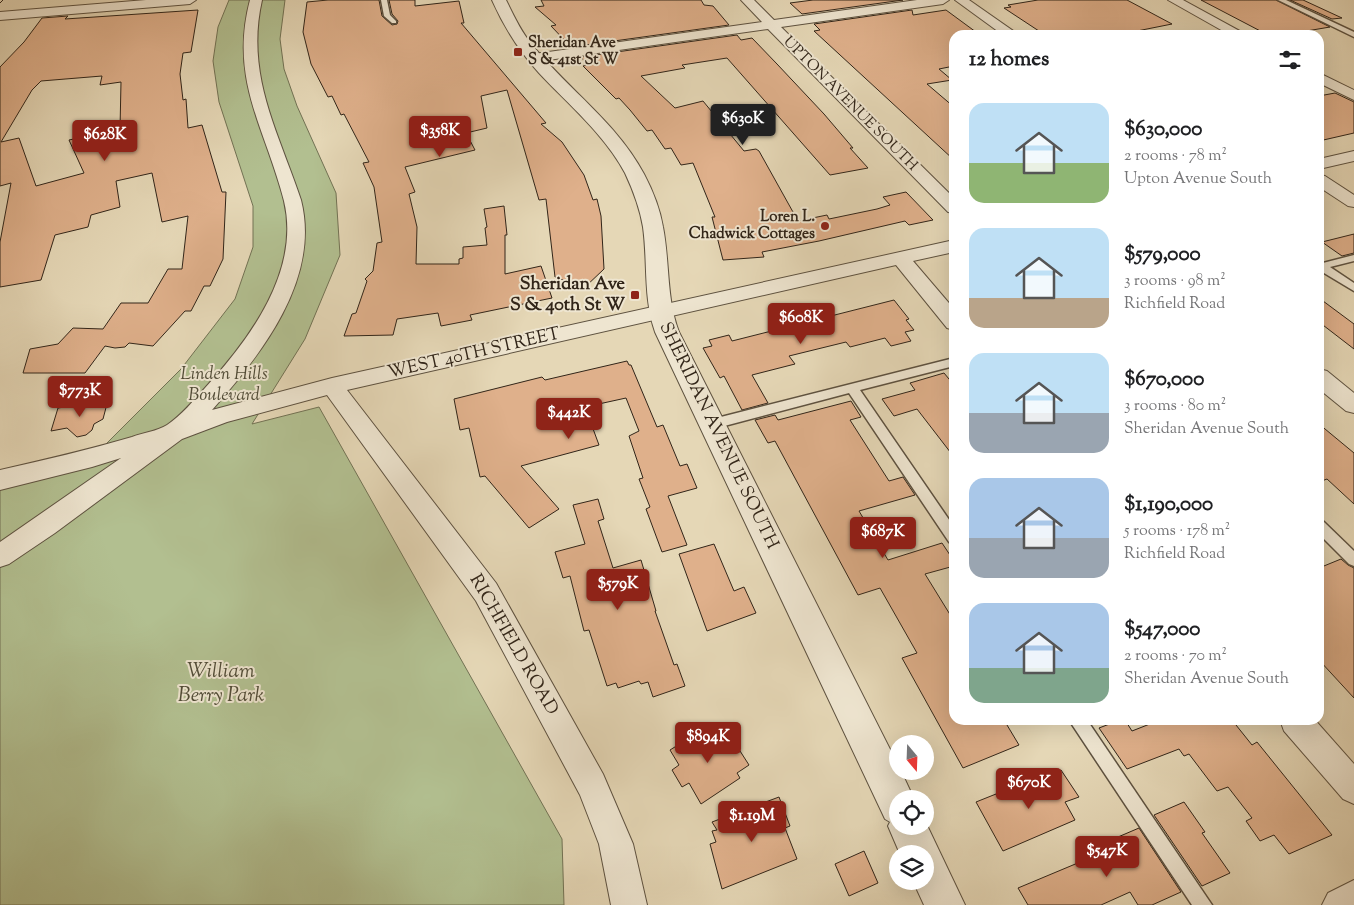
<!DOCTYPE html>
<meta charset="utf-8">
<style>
body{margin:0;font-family:"Sorts Mill Goudy",serif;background:#f2f2f2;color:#202124;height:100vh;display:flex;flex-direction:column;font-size:19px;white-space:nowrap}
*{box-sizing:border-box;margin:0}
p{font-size:16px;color:#757577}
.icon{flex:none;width:28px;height:28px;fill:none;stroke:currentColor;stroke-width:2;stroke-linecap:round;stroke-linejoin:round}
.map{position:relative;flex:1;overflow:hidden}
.drawer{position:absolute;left:949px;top:30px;width:375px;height:695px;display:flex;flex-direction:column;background:#fff;border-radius:15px;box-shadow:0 5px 20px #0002}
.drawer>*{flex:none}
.needle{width:32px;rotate:161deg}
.fabs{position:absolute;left:889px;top:735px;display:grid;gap:10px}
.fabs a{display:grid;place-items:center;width:45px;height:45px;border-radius:50%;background:#fff;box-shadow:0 5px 20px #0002;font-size:25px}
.price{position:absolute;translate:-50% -42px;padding:0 11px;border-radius:5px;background:#8f2418;color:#fff;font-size:16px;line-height:32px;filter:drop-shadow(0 1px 2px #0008)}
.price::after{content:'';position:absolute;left:50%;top:30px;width:15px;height:11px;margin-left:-8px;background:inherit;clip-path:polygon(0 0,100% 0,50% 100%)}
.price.on{background:#222;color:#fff}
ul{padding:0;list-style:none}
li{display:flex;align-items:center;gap:15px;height:125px;padding:0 20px}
li span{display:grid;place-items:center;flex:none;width:140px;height:100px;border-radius:15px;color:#555}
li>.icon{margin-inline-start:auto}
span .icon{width:60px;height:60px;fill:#fffc;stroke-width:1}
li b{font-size:21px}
h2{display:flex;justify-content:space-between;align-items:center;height:60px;padding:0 20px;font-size:21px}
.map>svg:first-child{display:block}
.green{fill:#b2bf90;stroke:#727254}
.building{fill:#dfb08b;stroke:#312519;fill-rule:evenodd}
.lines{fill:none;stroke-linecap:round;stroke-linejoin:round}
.service-casing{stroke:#5e5240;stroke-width:3}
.minor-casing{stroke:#5e5240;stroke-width:2}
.tertiary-casing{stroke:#5e5240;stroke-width:2}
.service{fill:#eee5d0;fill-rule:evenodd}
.minor{fill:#eee5d0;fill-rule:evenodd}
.tertiary{fill:#eee5d0;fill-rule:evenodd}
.tram{stroke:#312519;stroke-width:1}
.poi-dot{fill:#8f2418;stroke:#eee5d0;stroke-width:2}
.labels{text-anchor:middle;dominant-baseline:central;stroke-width:4;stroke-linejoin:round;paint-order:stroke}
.far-poi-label{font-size:15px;font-weight:bold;fill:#312519;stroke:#eee5d0;text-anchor:start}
.far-street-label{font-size:15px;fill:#312519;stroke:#eee5d0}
.poi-label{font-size:18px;font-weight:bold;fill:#312519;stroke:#eee5d0;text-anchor:end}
.street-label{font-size:18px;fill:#312519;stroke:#eee5d0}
.park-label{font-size:18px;font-style:italic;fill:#514c37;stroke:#eee5d0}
.near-park-label{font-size:21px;font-style:italic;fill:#514c37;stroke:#eee5d0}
</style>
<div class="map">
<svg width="1354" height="905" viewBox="0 0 1354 905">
<rect width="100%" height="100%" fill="#e5d7b6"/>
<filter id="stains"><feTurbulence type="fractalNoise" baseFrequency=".004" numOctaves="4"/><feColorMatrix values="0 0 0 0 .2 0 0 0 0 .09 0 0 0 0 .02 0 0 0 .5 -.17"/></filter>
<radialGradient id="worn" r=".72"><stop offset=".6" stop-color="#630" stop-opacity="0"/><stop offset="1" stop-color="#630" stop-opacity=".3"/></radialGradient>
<path class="green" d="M229,0H285L280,39L284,69L297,106L336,193L340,255L305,339L252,424L319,407L562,839L564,905H0V486L92,458L181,369L235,299L253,247V206L219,102L213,61L218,27Z"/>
<g class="building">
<path d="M328,0H379L382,16L392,25L397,24L398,21L392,14L389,0H415V6L459,1L464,23H461L546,123L541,124L562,142L584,175L593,200L597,199L601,216L604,269L584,288L555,277L546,199L539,200L507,90L481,96L487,128L466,133L475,150L405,167L415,192L409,194L417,227L416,264H459V259L463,258V247L487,245L485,228L487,227L484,209L504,206L507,235H505V274L541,266L552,298L470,315L472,320L441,326L438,313L397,319L393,335L344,336L352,314L356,313L367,281L365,279L373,271L377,243L382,242L374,187L363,163L369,162L344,114L341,115L332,96L328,97L311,64L303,32L307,2Z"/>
<path d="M541,0H701L704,5L713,6L729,25L571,47L551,26L556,25L535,7L544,6Z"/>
<path d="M813,0H903L802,14L790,3Z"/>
<path d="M1038,0H1127L1172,24L1117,35H1045L1004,8L1011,7L1008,5Z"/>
<path d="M1201,0H1276L1330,27L1283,35H1268Z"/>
<path d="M1290,0H1303L1342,18L1332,19Z"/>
<path d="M198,10L191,52L183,53L180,74L183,100L186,99L188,128L202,125L222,192H226L223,259L210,286H204L191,311H185L153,346L129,343L125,347L115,348L105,346L85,373H23L30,349L58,344L73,328L103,329L121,303H148L168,269H182L188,216L162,222L152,173L116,181L120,207L91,215L88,227L55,235L41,280L0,287V242L11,183L0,186V67L24,42L42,18L68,16L65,19ZM102,76L100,85L121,82L120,129L69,140L84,173L36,186L19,138L1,142L32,90L41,81Z"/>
<path d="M912,10L913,15L946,10L980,35H954V66L939,69L952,80L927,84L954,107V160L814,31L820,30L814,24Z"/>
<path d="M737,35L741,40L752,38L777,64L824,114L853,148H850L868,168L830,175L727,58L682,65L685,68L641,76L675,108L703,101L744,151L756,149L759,151L798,221L827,215L829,219L877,209L890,205L883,197L906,192L933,220L909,225L905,221L819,241L762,252L764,257L723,260L712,217H715L693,163L681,165L671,148L665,149L652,130L647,131L630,110L619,98L616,99L583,66L588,65L581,57Z"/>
<path d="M1335,93L1354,102V133L1319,141V96Z"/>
<path d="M1354,234V253L1342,256L1322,242Z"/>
<path d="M1319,298L1354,324V349L1319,322Z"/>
<path d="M894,300L909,319L906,320L914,330L905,332L911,341L891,346L885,338L850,347L846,342L789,356L795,364L752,375L768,403L742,410L724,376L720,378L703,348L712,346L709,340L729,335L732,341Z"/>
<path d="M627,361L629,365H631L657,427L663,425L680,466L687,464L697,488L668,496L687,545L662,552L646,509L650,507L639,479L643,478L629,436L639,431L626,398L585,407L599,445L521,466L559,509L529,528L485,476L480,477L469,428L460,430L454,399L542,377L545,380Z"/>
<path d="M944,373L954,385V457L917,409L894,416L882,399L915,390L910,383Z"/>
<path d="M108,400L103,419L94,424L92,430L86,435L77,437L67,428L51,431L58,408Z"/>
<path d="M851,401L861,417L850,420L889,481L903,477L915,495L859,511L888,560L942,543L954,561V566L925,574L954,621V720H1004L1019,745L963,768L902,658L917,653L880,588L858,595L775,441L768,443L755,420L775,415L778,420Z"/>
<path d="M1319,424L1354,453V504L1327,479L1319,482Z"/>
<path d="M598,499L604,519L598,521L613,568L641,560L656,611H655L674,665L677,664L685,686L653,697L648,682L641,684L639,681L618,688L616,683L607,686L589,630L584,631L570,576L563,578L555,552L585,544L573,505Z"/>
<path d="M714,544L734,591L744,587L756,613L707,631L679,554Z"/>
<path d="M1341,559L1348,565L1354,568V698L1319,660V568Z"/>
<path d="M1120,720H1125L1132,731L1160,720H1232L1252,745L1257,742L1332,835L1289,854L1274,835L1260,841L1246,821L1252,818L1228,787L1217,791L1189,754L1184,756L1179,749L1127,769L1099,728Z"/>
<path d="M710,725L723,746L733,740L749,765L737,773L740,778L701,804L689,783L682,787L672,770L679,765L670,750Z"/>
<path d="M1061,770L1079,797L1065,802L1075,820L1003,851L976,802L996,794L998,797Z"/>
<path d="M779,797L790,826L785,828L797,859L722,889L710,844L716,842L712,831L717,830L712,822Z"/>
<path d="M1184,802L1205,832L1202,833L1230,873L1202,886L1154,815Z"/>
<path d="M1139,828L1181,892L1152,905H1138L1130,892L1101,905H1028L1018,888L1116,847L1111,840Z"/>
<path d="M864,851L878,883L849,896L835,864Z"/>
</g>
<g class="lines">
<g class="service-casing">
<g id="service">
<path d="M381,0H387L390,15L396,21V23H392L384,16Z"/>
<path d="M1278,0H1286L1354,32V37Z"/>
<path d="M1354,255V261L1330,267L1354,283V291L1319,270V264Z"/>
<path d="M954,358V366L860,390L954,527V544L949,542L849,393L713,429L709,427L707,424L709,421L713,419Z"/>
<path d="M1319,520L1324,522L1354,551V566L1349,564L1319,534Z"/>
<path d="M1069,720H1087L1212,905H1192Z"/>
</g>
</g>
<g class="minor-casing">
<g id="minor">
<path d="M146,0H196L190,4L0,20V12Z"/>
<path d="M250,0H262C245,75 278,131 301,200C321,279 261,355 212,410L332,378L954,240V252L913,261L954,309V330L947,328L896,265L347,390L496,583L603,774L633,844L647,905H611L599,844L580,795L476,601L327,395L227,422L182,439L55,533L9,564L0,567V542L121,458L92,467L0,490V470C44,460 88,450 132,437C142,433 158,431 167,425C181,416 194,400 205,388C249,340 301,271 284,201C265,127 229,80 250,0Z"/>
<path d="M741,0H754L774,20L917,0H949L943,4L781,27L954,198V213L948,212L768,29L534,62L527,58L534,54L762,22Z"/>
<path d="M955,0H969L1019,35H1003Z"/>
<path d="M1168,0H1183L1247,35H1230Z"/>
<path d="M1319,73L1354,90V100L1319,83Z"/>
<path d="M1354,151V161L1319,169V159Z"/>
<path d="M1319,175L1325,176L1354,195V207L1348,206L1319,187Z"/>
<path d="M1319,369L1327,371L1354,393V413L1346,411L1319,389Z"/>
<path d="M1280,720H1315L1354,764V804L1343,799L1284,731Z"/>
<path d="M1354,880V905H1322L1328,893Z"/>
</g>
</g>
<g class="tertiary-casing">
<path id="tertiary" d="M492,0H506C514,16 521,32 533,46C569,90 617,123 644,174C653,191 660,209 663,227C670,263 666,298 679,332L898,765V771H901L914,799H898V826H925V821L965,905H924L913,881H925V854H900L888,826L890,822L885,819L655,332C643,297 648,263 643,227C640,209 633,190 625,173C604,134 569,105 539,73C519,51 504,27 492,0Z"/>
</g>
<use href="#service" class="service"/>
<use href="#minor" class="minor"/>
<use href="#tertiary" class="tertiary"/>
<path class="tram" d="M0,3L3,0"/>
</g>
<g class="poi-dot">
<rect x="513" y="47" width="10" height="10" rx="2.5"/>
<circle cx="825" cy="226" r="5"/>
<rect x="630" y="290" width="10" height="10" rx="2.5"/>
</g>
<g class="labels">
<g class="far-poi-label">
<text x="528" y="43">Sheridan Ave<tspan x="528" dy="17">S &amp; 41st St W</tspan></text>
<text x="815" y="217" text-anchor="end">Loren L.<tspan x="815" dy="17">Chadwick Cottages</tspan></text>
</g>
<g class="far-street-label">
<text transform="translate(850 104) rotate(45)">UPTON AVENUE SOUTH</text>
</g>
<g class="poi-label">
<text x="625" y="285">Sheridan Ave<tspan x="625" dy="21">S &amp; 40th St W</tspan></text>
</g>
<g class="street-label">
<text transform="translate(474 354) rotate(-13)">WEST 40TH STREET</text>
<text transform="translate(718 436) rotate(64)">SHERIDAN AVENUE SOUTH</text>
<text transform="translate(513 645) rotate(60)">RICHFIELD ROAD</text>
</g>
<g class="park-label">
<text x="224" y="375">Linden Hills<tspan x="224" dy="21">Boulevard</tspan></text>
</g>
<g class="near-park-label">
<text x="221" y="672">William<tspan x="221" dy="24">Berry Park</tspan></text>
</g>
</g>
<rect width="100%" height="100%" filter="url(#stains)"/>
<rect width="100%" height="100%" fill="url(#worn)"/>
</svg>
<div class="fabs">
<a><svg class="needle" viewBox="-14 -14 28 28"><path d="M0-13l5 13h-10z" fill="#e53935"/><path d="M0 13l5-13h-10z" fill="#757577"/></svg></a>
<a><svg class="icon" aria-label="locate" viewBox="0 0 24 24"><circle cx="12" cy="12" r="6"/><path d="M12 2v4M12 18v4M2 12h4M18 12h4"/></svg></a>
<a><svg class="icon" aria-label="layers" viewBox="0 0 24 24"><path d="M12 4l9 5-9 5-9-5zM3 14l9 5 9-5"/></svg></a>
</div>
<b class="price on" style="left:743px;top:146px">$630K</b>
<b class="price" style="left:440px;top:158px">$358K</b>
<b class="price" style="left:105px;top:162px">$628K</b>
<b class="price" style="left:801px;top:345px">$608K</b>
<b class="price" style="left:80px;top:418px">$773K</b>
<b class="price" style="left:569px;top:440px">$442K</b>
<b class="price" style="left:883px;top:559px">$687K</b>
<b class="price" style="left:618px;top:611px">$579K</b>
<b class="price" style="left:708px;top:764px">$894K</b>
<b class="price" style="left:1029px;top:810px">$670K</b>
<b class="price" style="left:752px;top:843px">$1.19M</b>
<b class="price" style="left:1107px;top:878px">$547K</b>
<section class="drawer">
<h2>12 homes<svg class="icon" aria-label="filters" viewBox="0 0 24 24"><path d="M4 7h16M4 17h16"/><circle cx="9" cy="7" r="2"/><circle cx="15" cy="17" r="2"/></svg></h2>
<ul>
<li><span style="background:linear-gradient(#bfe0f5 60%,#8fb573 0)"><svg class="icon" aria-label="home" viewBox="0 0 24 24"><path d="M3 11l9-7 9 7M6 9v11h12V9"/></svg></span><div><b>$630,000</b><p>2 rooms · 78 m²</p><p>Upton Avenue South</p></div></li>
<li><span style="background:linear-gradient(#bfe0f5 70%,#b9a48a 0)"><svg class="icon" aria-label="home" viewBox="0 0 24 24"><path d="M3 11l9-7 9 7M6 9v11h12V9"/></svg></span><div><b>$579,000</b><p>3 rooms · 98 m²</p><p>Richfield Road</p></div></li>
<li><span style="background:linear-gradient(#bfe0f5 60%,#9aa5b1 0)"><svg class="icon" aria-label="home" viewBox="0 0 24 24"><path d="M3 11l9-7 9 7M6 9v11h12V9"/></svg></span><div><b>$670,000</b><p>3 rooms · 80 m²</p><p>Sheridan Avenue South</p></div></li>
<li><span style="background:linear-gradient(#a9c7e8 60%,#9aa5b1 0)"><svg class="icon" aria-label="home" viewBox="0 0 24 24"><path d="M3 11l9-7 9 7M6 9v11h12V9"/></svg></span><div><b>$1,190,000</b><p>5 rooms · 178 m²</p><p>Richfield Road</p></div></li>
<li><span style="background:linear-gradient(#a9c7e8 65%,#7fa58c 0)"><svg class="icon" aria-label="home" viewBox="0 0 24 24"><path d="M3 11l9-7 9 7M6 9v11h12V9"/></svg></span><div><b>$547,000</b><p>2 rooms · 70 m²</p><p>Sheridan Avenue South</p></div></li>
</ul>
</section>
</div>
